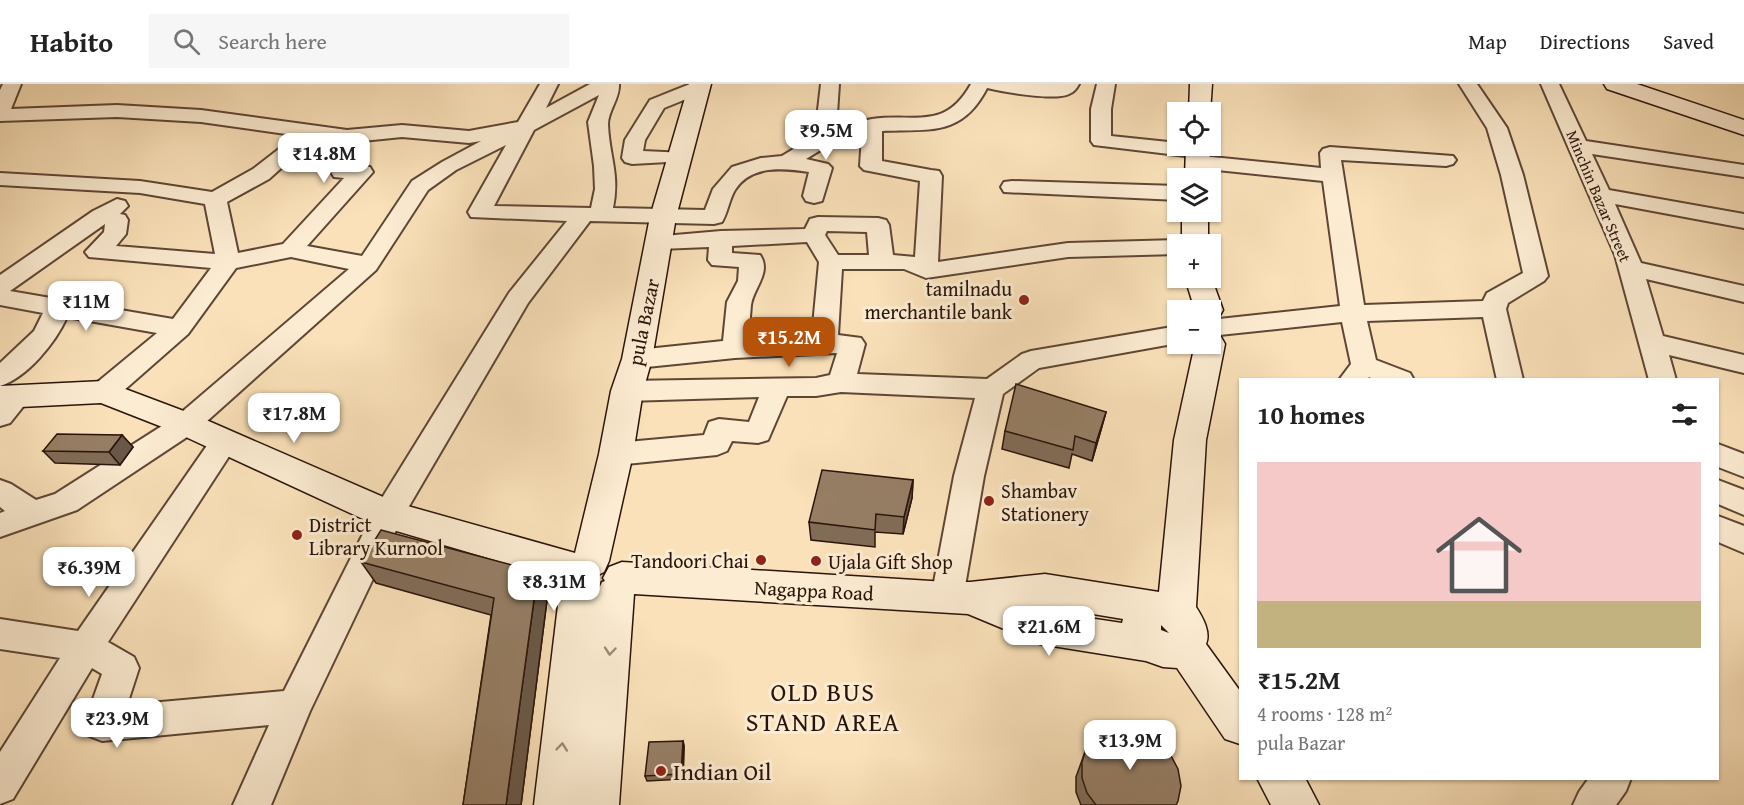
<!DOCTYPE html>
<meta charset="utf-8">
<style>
body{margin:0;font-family:"Gentium Book Plus",serif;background:#f6f6f6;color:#222;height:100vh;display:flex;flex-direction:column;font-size:22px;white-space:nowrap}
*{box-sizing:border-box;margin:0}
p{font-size:20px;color:#767676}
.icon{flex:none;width:33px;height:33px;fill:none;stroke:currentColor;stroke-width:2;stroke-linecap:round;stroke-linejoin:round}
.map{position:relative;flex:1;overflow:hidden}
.drawer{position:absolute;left:1239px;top:294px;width:480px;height:402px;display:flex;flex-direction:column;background:#fff;border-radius:0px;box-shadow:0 2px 4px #0004}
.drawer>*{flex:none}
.tools{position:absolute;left:1167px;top:18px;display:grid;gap:12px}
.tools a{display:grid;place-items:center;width:54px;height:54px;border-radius:0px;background:#fff;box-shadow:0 2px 4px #0004;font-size:30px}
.price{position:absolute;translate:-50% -51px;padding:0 14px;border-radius:12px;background:#fff;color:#222;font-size:20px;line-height:39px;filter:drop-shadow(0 2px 3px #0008)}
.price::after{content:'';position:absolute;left:50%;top:36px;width:18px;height:14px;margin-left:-9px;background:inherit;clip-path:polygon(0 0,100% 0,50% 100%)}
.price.current{background:#b45309;color:#fff}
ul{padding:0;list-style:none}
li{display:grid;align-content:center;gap:12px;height:318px;padding:0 18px}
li+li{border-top:2px solid #e0e0e0}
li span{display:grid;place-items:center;height:186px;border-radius:0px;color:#555}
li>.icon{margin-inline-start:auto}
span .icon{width:108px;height:108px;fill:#fffc;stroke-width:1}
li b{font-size:26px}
h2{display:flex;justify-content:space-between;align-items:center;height:72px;padding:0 18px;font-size:26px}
header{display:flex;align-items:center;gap:36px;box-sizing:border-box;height:84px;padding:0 30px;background:#fff;border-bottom:2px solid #e0e0e0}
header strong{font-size:28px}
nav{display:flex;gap:33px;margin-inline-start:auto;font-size:21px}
.search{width:420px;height:54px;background:#f6f6f6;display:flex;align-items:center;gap:15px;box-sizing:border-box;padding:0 21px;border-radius:0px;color:#767676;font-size:22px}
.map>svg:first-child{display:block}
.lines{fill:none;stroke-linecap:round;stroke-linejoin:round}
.street-casing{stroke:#5e4636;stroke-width:4}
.secondary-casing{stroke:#2a130a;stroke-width:3}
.street{fill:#fcecd2;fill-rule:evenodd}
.secondary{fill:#fcecd2;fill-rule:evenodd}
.wall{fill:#816c57;stroke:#2a130a;stroke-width:1.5}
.shaded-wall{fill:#695847;stroke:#2a130a;stroke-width:1.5}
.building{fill:#967e65;stroke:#2a130a;stroke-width:1.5}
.oneway{stroke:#9e8a78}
.poi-dot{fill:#8f2418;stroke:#fcecd2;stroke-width:2}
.labels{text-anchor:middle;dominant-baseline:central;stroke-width:6;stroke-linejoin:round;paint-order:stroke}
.far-street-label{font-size:16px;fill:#2a130a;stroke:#fcecd2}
.poi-label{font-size:20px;fill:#2a130a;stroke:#fcecd2;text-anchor:start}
.street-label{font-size:20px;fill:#2a130a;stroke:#fcecd2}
.near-poi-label{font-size:24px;fill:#2a130a;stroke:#fcecd2;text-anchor:start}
.near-neighbourhood-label{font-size:26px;letter-spacing:1.5px;fill:#2a130a;stroke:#fcecd2}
</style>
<header>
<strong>Habito</strong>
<div class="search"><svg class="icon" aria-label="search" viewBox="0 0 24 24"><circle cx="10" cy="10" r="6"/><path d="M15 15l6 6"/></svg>Search here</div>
<nav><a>Map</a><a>Directions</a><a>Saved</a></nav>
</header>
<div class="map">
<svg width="1744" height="721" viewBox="0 0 1744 721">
<rect width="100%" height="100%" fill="#fae1b9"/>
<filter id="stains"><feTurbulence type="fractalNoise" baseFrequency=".00333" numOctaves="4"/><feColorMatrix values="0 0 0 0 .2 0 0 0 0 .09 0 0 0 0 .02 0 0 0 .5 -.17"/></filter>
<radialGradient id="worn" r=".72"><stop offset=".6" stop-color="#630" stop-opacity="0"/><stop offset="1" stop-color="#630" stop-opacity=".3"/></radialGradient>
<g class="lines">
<g class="street-casing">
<g id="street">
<path d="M3,0H21L11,25L117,21L201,26L347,46L402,41L469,47L518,38L540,0H558L546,24L590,0H619C620,14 608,27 608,40C609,72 620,89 613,124L705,126L713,105L732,83L761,74L782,72L815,52L821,0H839L836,45C848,42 860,37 872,35C915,29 945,47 971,0H1079C1077,4 1074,8 1069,10C1055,17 1004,8 987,4C962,53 929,45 882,47V77L931,86L939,87L942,92L938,178L1068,159L1178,156L1188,160H1178V170L1068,173L926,194L904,185H842L838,251L861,254L865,260L857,290L987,295L1022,270L1031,267L1178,242V259L1039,284L1003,310L984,392L963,514L959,524L947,528L935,524L931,514L954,392L975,314L841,308L816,312H787L768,356L758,359L732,357L727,367L717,371L616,381L606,378L602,370L606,362L616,359L704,351L709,338L719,335L749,338L759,313L627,317L617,314L613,307L617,300L627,297L816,294L830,291L837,269L735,274L637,284L628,281L624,275L628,269L637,266L723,257L727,218L738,197L739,183L712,181L708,176L709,163L660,165L652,163L648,158L652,153L721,147L805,145L810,135L818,133L878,134L886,136L889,141L893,171L915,173L920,97L864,86L860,82L862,50L832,59L806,75L828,80L832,84L822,117L814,119L806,117L803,112L809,88C783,84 751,81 735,106C729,116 728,128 722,138L714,140L590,137L528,219L401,436L310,627L271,721H233L269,641L102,657L89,652L84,640L102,590L92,584L13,715L0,720V668L60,574L0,565V535L78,547L215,350L225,346L235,350L239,357L108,558L134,573L139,584L127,621L284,607L377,422L509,209L567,137L471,133L468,128L506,61L456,86L428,106L376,186L196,347L77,426L0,453V429L5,427L0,423V396L11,400L36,416L55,410L176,333L349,185L291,173L236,184L188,250L114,315L104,318L94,315L90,308L94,301L157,249L67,233C56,258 27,294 0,302V279L34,247L43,229L0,221V191L93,127L117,115L125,117L128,122L120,130L125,131L128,136L126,150L116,162L215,170L205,120L140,109L0,101V89L140,97L212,108L253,85L284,61L300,52L201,38L117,33L0,37V6ZM599,11L588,38L594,82L595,105L591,124L494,122L534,46ZM402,53L469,59L481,57L442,78L412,97L362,172L307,162L373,88L370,83L356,82L360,74L357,70L346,66L353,58ZM323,55L333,56L323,69L326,73L338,77L331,88L334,93L344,94L283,160L238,169L227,118L269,95L298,69ZM105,140L104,148L85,168L89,173L211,184L173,235L10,207ZM827,147L867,148L869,171H838L825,151ZM807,158L819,178L812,252L749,255C749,244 750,232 751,221C753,205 772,188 760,171L732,169V162Z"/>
<path d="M690,0H706L708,3L706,7L664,24L645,56L643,67L686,69L689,73L686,77L632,80L625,78L622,74L625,56L650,16Z"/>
<path d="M1097,0H1115L1111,25V52L1178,59V62H1201L1208,67L1202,72L1321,84L1320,69L1323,65L1330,63L1453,72L1456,76L1453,80L1446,82L1341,76L1364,221L1483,217L1487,209L1523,189L1501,91L1487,44L1459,0H1477L1507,44L1523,91L1548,192L1544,197L1508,219L1506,225L1523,296H1497L1483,233L1367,237L1376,276L1410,289L1414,296H1374L1369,293L1367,296H1339L1351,280L1342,238L1210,252V236L1340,222L1323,97L1198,84L1191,82L1188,78L1194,73L1094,61L1091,57V25Z"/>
<path d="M1541,0H1559L1586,57L1744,81V93L1592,70L1609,106L1744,130V144L1615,120L1641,179L1744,202V218L1646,195L1663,252L1744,271V289L1669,271L1676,296H1649L1615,171Z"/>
<path d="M1012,97L1178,102V116L1004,108L1001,103L1004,98Z"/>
<path d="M16,304L26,307L30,314L10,339L0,342V314L6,307Z"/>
<path d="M1718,360L1744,370V393L1718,383Z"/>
<path d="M1718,396L1744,406V431L1718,420Z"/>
<path d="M1718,432L1744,442V469L1718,458Z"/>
<path d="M1589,694H1631L1626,707L1616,721H1573L1579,708Z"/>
</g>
</g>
<g class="secondary-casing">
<g id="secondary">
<path d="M689,0H711L676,133L652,275L643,307L633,370L609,477L604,488L583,499L591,502L596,511L602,498L605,497L603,494L609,483L622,478L947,498H970L1045,490L1159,508L1174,356L1195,260H1210V250L1221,253L1225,260L1206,356L1196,523C1203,534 1211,548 1206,560L1240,607V660L1225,655L1177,584L1163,583L1146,577L1040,560L968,530L634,510L619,721H534L559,513L565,502L573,499L376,441L175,348L101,319L0,324V302L104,297L197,332L397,419L575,469L599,370L611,307L622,275L650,133ZM1045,522L1123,535L1122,539L1042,527L1034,523ZM1161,541L1169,549L1161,546Z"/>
<path d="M1190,0H1212L1210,29L1189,28Z"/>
<path d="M1604,0H1637L1744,36V51L1607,5Z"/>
<path d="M1186,62H1210L1209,94H1185Z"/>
<rect x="1182" y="128" width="26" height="32"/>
<path d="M1210,190L1223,226L1219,233L1210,235V226H1195L1185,194H1210Z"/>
<path d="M1257,694H1305L1319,721H1271Z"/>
</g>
</g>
<use href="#street" class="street"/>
<use href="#secondary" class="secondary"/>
</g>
<g class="wall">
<path d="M1106,328L1092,377L1072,370L1069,384L1002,365L1005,347Z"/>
<path d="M122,351L133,363L120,381L55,379L43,367Z"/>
<path d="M913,396L912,414L903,450L875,448V463L811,456L809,438Z"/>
<path d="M361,478L537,494L547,516L521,721H463L491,531L376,499Z"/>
<path d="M683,657L684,662L683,695L647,697L645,692Z"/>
<path d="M1086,665L1176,721H1081L1076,708V693Z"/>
</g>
<g class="shaded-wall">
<path d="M1106,328L1101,346L1092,377L1096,359Z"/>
<path d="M122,351L133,363L120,381L109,368Z"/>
<path d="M913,396L912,414L903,450L904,433Z"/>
<path d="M537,494L547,516L521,721H506Z"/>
<path d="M683,657L684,662L683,695L681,690Z"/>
</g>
<g class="building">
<path d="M1016,300L1106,328L1096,359L1075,352L1073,366L1005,347Z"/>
<path d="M57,350L122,351L109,368L43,367Z"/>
<path d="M822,386L913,396L904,433L876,430L875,446L809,438Z"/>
<path d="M381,446L527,485L537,494L506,721H463L494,514L361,478Z"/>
<path d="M1125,646L1141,649L1157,658L1170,670L1178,685L1181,702L1178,717L1176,721H1096L1087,709L1082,694V678L1086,665L1096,655L1109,648Z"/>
<path d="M683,657L681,690L645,692L649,658Z"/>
</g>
<defs><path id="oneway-chevron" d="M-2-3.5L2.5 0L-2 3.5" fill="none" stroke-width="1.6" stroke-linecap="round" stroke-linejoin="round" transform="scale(1.5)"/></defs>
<g class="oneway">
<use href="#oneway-chevron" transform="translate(610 567) rotate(95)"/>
<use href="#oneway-chevron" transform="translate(562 663) rotate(-84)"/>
</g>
<g class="poi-dot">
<circle cx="1024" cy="216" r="6"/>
<circle cx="989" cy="417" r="6"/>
<circle cx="297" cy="451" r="6"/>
<circle cx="761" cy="476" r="6"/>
<circle cx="816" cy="477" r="6"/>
<circle cx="661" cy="687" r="6"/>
</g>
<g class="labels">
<g class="far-street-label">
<text transform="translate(1599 112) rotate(67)">Minchin Bazar Street</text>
</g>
<g class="poi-label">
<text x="1012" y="204" text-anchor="end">tamilnadu<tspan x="1012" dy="23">merchantile bank</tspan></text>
<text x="1001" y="406">Shambav<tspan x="1001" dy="23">Stationery</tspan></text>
<text x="309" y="440">District<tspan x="309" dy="23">Library Kurnool</tspan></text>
<text x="749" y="476" text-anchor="end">Tandoori Chai</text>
<text x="828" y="477">Ujala Gift Shop</text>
</g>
<g class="street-label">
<text transform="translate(643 238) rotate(-78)">pula Bazar</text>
<text transform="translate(814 506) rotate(3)">Nagappa Road</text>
</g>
<g class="near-poi-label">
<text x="673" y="687">Indian Oil</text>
</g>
<g class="near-neighbourhood-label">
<text x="823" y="607">OLD BUS<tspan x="823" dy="30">STAND AREA</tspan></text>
</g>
</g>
<rect width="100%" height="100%" filter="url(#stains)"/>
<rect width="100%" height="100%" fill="url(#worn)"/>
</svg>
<div class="tools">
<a><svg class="icon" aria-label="locate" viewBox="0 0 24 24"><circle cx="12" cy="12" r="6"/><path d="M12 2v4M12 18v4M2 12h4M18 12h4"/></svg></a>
<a><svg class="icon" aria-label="layers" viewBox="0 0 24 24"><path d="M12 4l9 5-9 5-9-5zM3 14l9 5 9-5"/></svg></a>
<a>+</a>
<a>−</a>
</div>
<b class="price" style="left:826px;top:77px">₹9.5M</b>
<b class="price" style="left:324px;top:100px">₹14.8M</b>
<b class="price" style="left:86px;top:248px">₹11M</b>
<b class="price current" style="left:789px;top:284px">₹15.2M</b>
<b class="price" style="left:294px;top:360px">₹17.8M</b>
<b class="price" style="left:89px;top:514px">₹6.39M</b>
<b class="price" style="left:554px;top:528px">₹8.31M</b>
<b class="price" style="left:1049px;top:573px">₹21.6M</b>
<b class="price" style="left:117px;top:665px">₹23.9M</b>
<b class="price" style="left:1130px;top:687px">₹13.9M</b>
<section class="drawer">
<h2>10 homes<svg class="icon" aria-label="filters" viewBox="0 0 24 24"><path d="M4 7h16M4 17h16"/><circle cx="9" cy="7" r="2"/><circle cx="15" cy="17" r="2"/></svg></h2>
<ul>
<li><span style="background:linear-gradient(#f6c9c9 75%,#c2b280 0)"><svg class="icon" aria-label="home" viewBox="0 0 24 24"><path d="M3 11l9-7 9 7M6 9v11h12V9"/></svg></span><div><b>₹15.2M</b><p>4 rooms · 128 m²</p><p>pula Bazar</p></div></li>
</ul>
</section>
</div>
